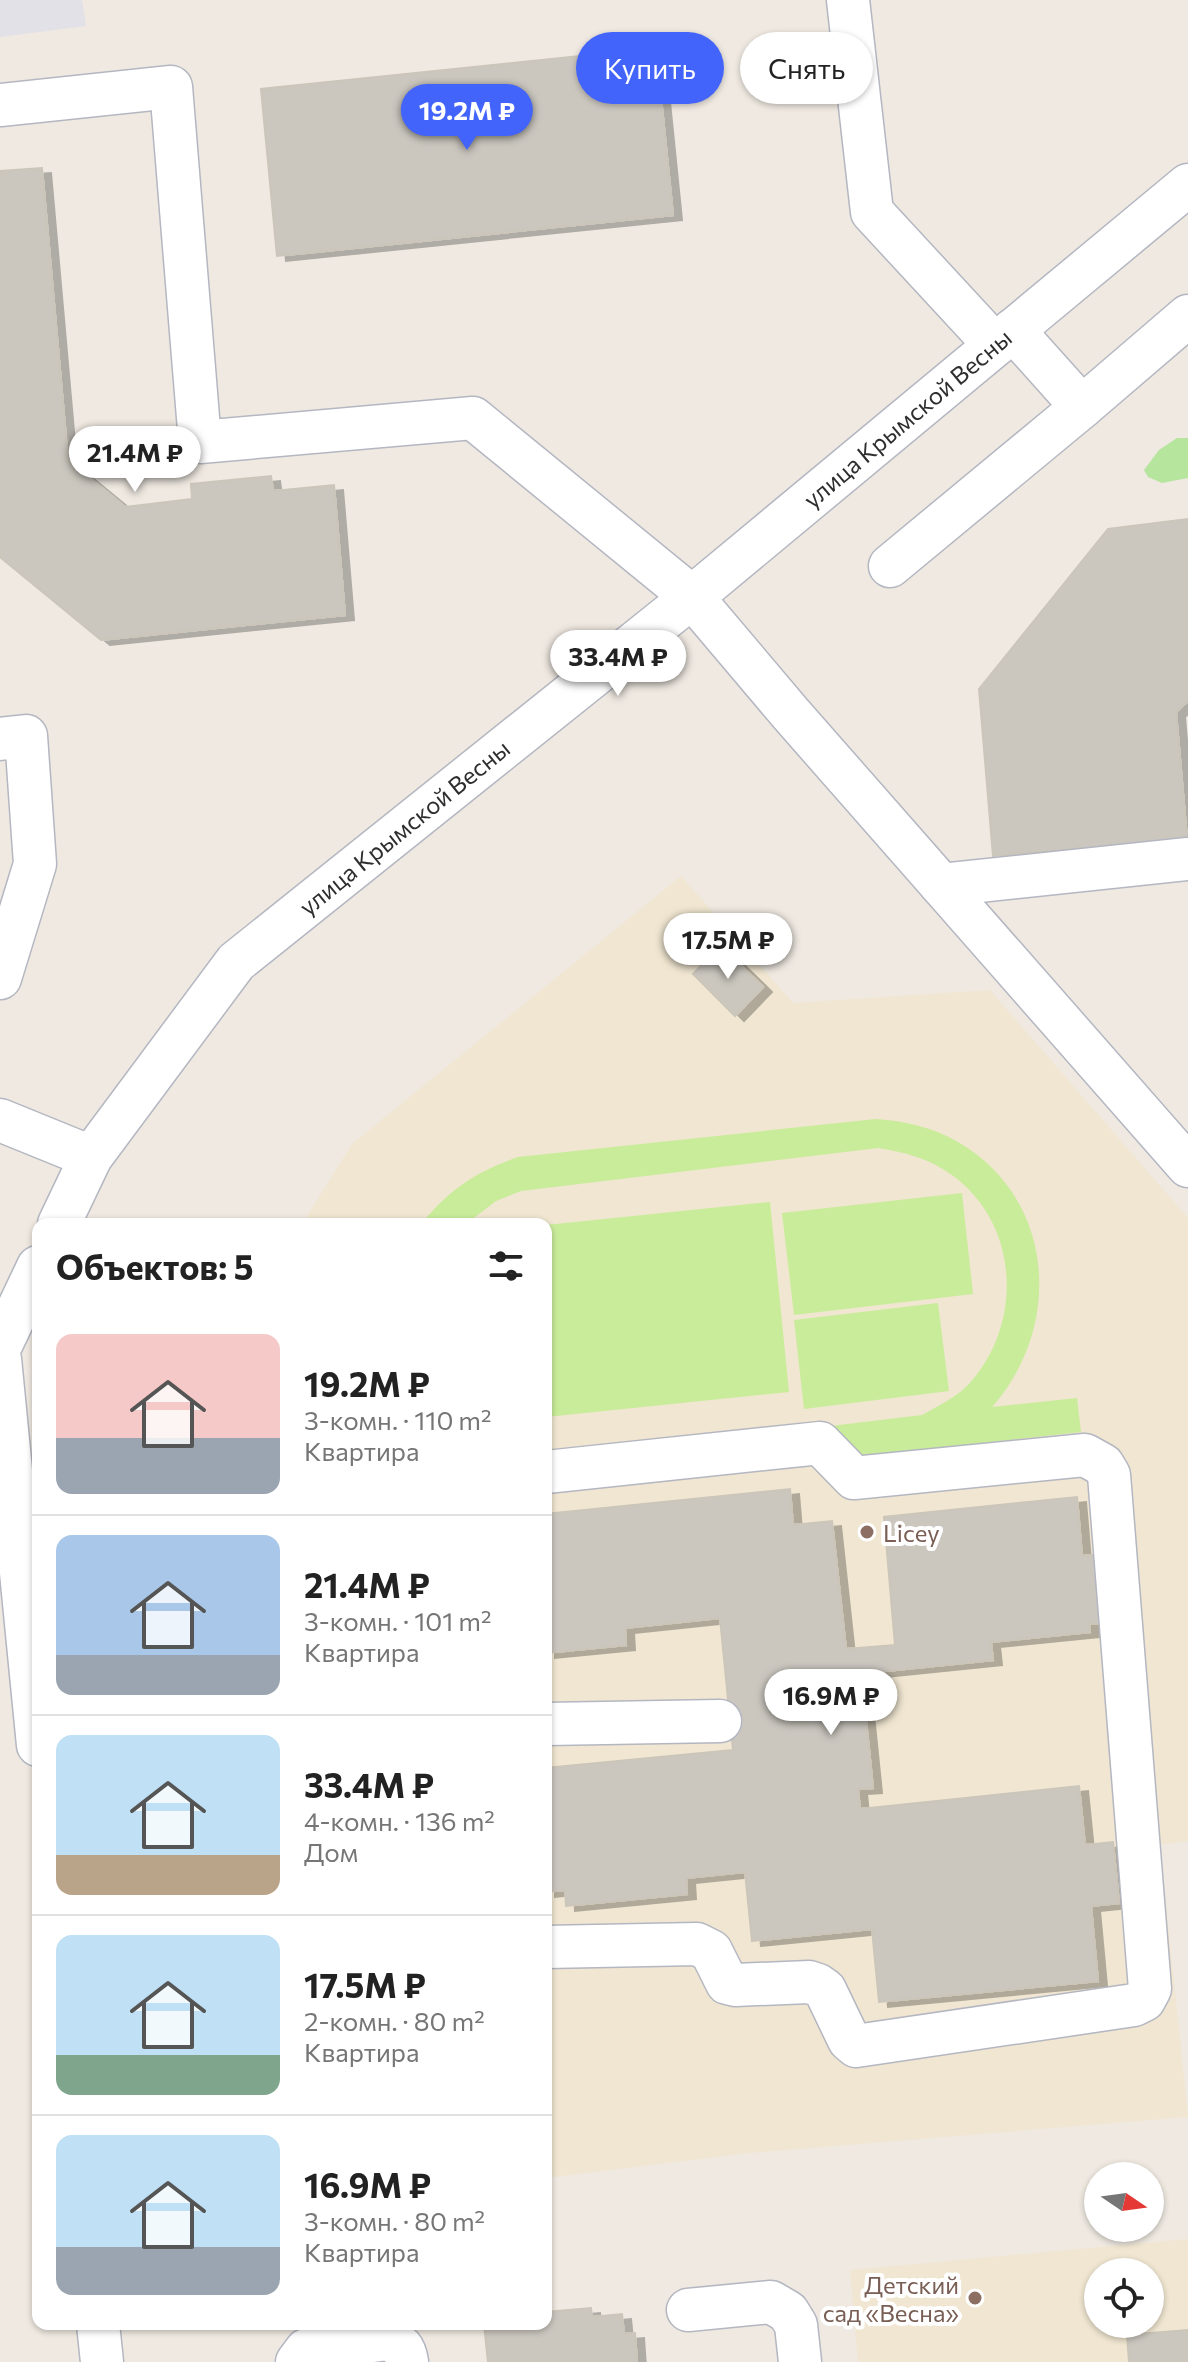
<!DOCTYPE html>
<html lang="ru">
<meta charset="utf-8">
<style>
body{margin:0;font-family:Commissioner,sans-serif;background:#f6f6f6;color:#222;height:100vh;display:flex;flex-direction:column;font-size:30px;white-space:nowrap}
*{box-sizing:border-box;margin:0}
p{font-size:26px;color:#767676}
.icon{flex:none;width:44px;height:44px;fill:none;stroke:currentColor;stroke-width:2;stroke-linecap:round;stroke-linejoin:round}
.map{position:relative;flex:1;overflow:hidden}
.drawer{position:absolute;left:32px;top:1218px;width:520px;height:1112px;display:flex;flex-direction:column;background:#fff;border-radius:16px;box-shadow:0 2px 6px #0004}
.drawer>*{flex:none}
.hud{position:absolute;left:576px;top:32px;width:492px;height:72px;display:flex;gap:16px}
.needle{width:52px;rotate:103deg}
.controls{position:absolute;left:1084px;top:2162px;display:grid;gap:16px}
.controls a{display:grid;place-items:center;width:80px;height:80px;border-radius:50%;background:#fff;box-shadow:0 2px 6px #0004;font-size:40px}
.price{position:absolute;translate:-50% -68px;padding:0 18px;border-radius:28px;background:#fff;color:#222;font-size:26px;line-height:52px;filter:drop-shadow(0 2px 4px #0008)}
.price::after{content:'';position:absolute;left:50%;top:48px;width:24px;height:18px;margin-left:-12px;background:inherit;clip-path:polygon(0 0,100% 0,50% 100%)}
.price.active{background:#4264fb;color:#fff}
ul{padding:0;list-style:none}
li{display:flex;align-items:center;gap:24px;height:200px;padding:0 24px}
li+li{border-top:2px solid #e0e0e0}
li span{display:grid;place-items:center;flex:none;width:224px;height:160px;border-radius:16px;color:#555}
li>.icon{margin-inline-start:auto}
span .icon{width:96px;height:96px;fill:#fffc;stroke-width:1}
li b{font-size:34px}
h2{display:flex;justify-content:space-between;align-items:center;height:96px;padding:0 24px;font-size:34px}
.tag{padding:0 28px;border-radius:36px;background:#fff;box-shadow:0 2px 6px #0004;font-size:28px;line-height:72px}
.tag.active{background:#4264fb;color:#fff}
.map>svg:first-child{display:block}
.industrial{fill:#e3e1e8}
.education{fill:#f0e6d1;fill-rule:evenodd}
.green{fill:#b6e59e}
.pitch{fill:#c9ec9a}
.building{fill:#cbc7bf;stroke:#cbc5ba;stroke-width:2;filter:url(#shadow)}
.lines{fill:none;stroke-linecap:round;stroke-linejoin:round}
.minor-casing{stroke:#b4b7c1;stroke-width:45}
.minor{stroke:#fff;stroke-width:42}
.education-dot{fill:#8d6e63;stroke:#fff;stroke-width:3}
.labels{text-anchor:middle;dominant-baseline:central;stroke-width:8;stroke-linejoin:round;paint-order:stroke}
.street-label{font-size:24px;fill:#2e2e2e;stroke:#fff}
.education-label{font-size:24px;fill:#785e54;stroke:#fff;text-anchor:start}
</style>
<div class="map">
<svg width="1188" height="2362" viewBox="0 0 1188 2362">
<defs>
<filter id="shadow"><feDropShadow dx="9" dy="5" stdDeviation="0" flood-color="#0004"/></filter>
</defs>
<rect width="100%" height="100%" fill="#efe9e1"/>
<path class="industrial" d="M0,0H82L86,26L0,37Z"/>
<g class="education">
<path d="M681,876L793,1003L990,990L1188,1218V1841L1160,1845L1188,2117L749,2153L546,2178V1224H302L352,1144Z"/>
<path d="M1188,2239V2362H858L850,2270ZM1098,2272H1150V2324H1098Z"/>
</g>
<path class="green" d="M1177,438H1188V478L1162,483L1148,477L1144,470L1159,450Z"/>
<g class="pitch">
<path d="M876,1119C905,1121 932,1127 958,1142C1056,1199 1063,1327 992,1407L1077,1398L1081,1432L546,1492V1460L922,1415C938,1406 955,1398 968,1385C1024,1325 1020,1224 952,1175C930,1159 905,1152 878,1148L521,1191L496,1201L466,1224H421C450,1189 475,1172 518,1157Z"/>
<path d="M962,1193L973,1294L794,1315L782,1213Z"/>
<path d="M770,1202L789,1392L546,1417V1225Z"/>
<path d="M938,1303L949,1391L804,1409L794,1320Z"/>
</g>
<g class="building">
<path d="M656,48L673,215L277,256L261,89Z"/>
<path d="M42,168L68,460L125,507L192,499L191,484L271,476L273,491L334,485L345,615L101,640L0,557V171Z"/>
<path d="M1188,519V701L1176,712L1187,839L993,856L979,689L1108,529Z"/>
<path d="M720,945L763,987L735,1016L693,974Z"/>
<path d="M790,1489L793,1525L832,1521L846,1649L895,1645L884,1517L1077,1497L1082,1556L1103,1554L1110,1622L1089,1624L1090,1632L991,1642L993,1660L847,1675L850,1701L864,1700L873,1788L858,1789L860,1809L1079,1786L1085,1845L1113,1842L1119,1903L1091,1906L1098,1981L879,2002L872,1929L752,1941L745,1872L686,1878L687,1894L566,1906L565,1890L546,1892V1768L733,1750L720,1618L625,1628L626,1645L546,1653V1514Z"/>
<path d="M591,2308L592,2317L622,2314L624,2334L635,2333L637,2362H488L484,2324H546V2312Z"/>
<path d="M1188,2330V2362H1129L1127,2335Z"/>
</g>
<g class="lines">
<g class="minor-casing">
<g id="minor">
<path d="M848,0L872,212L995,345"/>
<path d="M0,105L171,87L200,442L473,418L692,597L791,714L1188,1166"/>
<path d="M1013,330L1082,407L1188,316"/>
<path d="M890,566L1082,407"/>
<path d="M0,739L26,736L35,864L0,978"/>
<path d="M941,885L1188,859"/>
<path d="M0,1120L91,1157"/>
<path d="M59,1224L91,1157L236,962L692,597L1188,185"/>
<path d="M0,1347L38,1267"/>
<path d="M0,1359L38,1745"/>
<path d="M546,1472L820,1443L854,1478L1085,1455L1103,1465L1109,1475L1150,1989L1144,2000L1134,2005L856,2046L849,2040L825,1990L818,1985L809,1982L735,1985L727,1983L711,1951L697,1944L546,1947"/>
<path d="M546,1724L720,1721"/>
<path d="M688,2310L771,2302L788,2312L796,2325L800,2362"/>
<path d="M98,2324L102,2362"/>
<path d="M297,2362L306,2350L387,2339C401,2344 405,2348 407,2362"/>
</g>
</g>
<use href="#minor" class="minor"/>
</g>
<g class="education-dot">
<circle cx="867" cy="1532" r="8"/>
<circle cx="975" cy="2298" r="8"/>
</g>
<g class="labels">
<g class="street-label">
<text transform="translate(907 418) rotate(-40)">улица Крымской Весны</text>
<text transform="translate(404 827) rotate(-39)">улица Крымской Весны</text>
</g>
<g class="education-label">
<text x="883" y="1532">Licey</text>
<text x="959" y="2284" text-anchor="end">Детский<tspan x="959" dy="28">сад «Весна»</tspan></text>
</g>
</g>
</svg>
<div class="controls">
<a><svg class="needle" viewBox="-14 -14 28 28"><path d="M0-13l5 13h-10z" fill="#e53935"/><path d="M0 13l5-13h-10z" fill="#767676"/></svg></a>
<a><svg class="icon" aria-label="locate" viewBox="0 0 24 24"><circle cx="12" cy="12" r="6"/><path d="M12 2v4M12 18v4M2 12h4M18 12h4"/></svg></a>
</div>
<b class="price active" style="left:467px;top:152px">19.2M ₽</b>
<b class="price" style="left:135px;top:494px">21.4M ₽</b>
<b class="price" style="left:618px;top:698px">33.4M ₽</b>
<b class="price" style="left:728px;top:981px">17.5M ₽</b>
<b class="price" style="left:831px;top:1737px">16.9M ₽</b>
<div class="hud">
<a class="tag active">Купить</a>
<a class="tag">Снять</a>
</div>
<section class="drawer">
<h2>Объектов: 5<svg class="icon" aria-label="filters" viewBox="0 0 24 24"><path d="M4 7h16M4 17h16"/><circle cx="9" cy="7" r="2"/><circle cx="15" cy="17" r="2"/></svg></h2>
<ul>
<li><span style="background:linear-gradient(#f6c9c9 65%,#9aa5b1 0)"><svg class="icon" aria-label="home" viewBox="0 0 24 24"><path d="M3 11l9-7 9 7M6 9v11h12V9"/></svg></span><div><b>19.2M ₽</b><p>3-комн. · 110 m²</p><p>Квартира</p></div></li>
<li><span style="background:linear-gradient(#a9c7e8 75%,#9aa5b1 0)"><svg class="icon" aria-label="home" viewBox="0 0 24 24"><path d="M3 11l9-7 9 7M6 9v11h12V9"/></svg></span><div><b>21.4M ₽</b><p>3-комн. · 101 m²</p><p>Квартира</p></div></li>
<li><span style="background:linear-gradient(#bfe0f5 75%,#b9a48a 0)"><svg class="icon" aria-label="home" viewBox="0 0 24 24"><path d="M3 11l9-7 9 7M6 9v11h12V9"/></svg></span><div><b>33.4M ₽</b><p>4-комн. · 136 m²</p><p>Дом</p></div></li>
<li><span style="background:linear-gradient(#bfe0f5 75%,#7fa58c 0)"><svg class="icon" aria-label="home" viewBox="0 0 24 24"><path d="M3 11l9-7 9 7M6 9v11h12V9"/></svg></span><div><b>17.5M ₽</b><p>2-комн. · 80 m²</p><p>Квартира</p></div></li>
<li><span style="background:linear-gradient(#bfe0f5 70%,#9aa5b1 0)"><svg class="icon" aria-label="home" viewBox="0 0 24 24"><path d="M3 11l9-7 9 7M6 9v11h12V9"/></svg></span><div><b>16.9M ₽</b><p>3-комн. · 80 m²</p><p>Квартира</p></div></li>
</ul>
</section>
</div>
